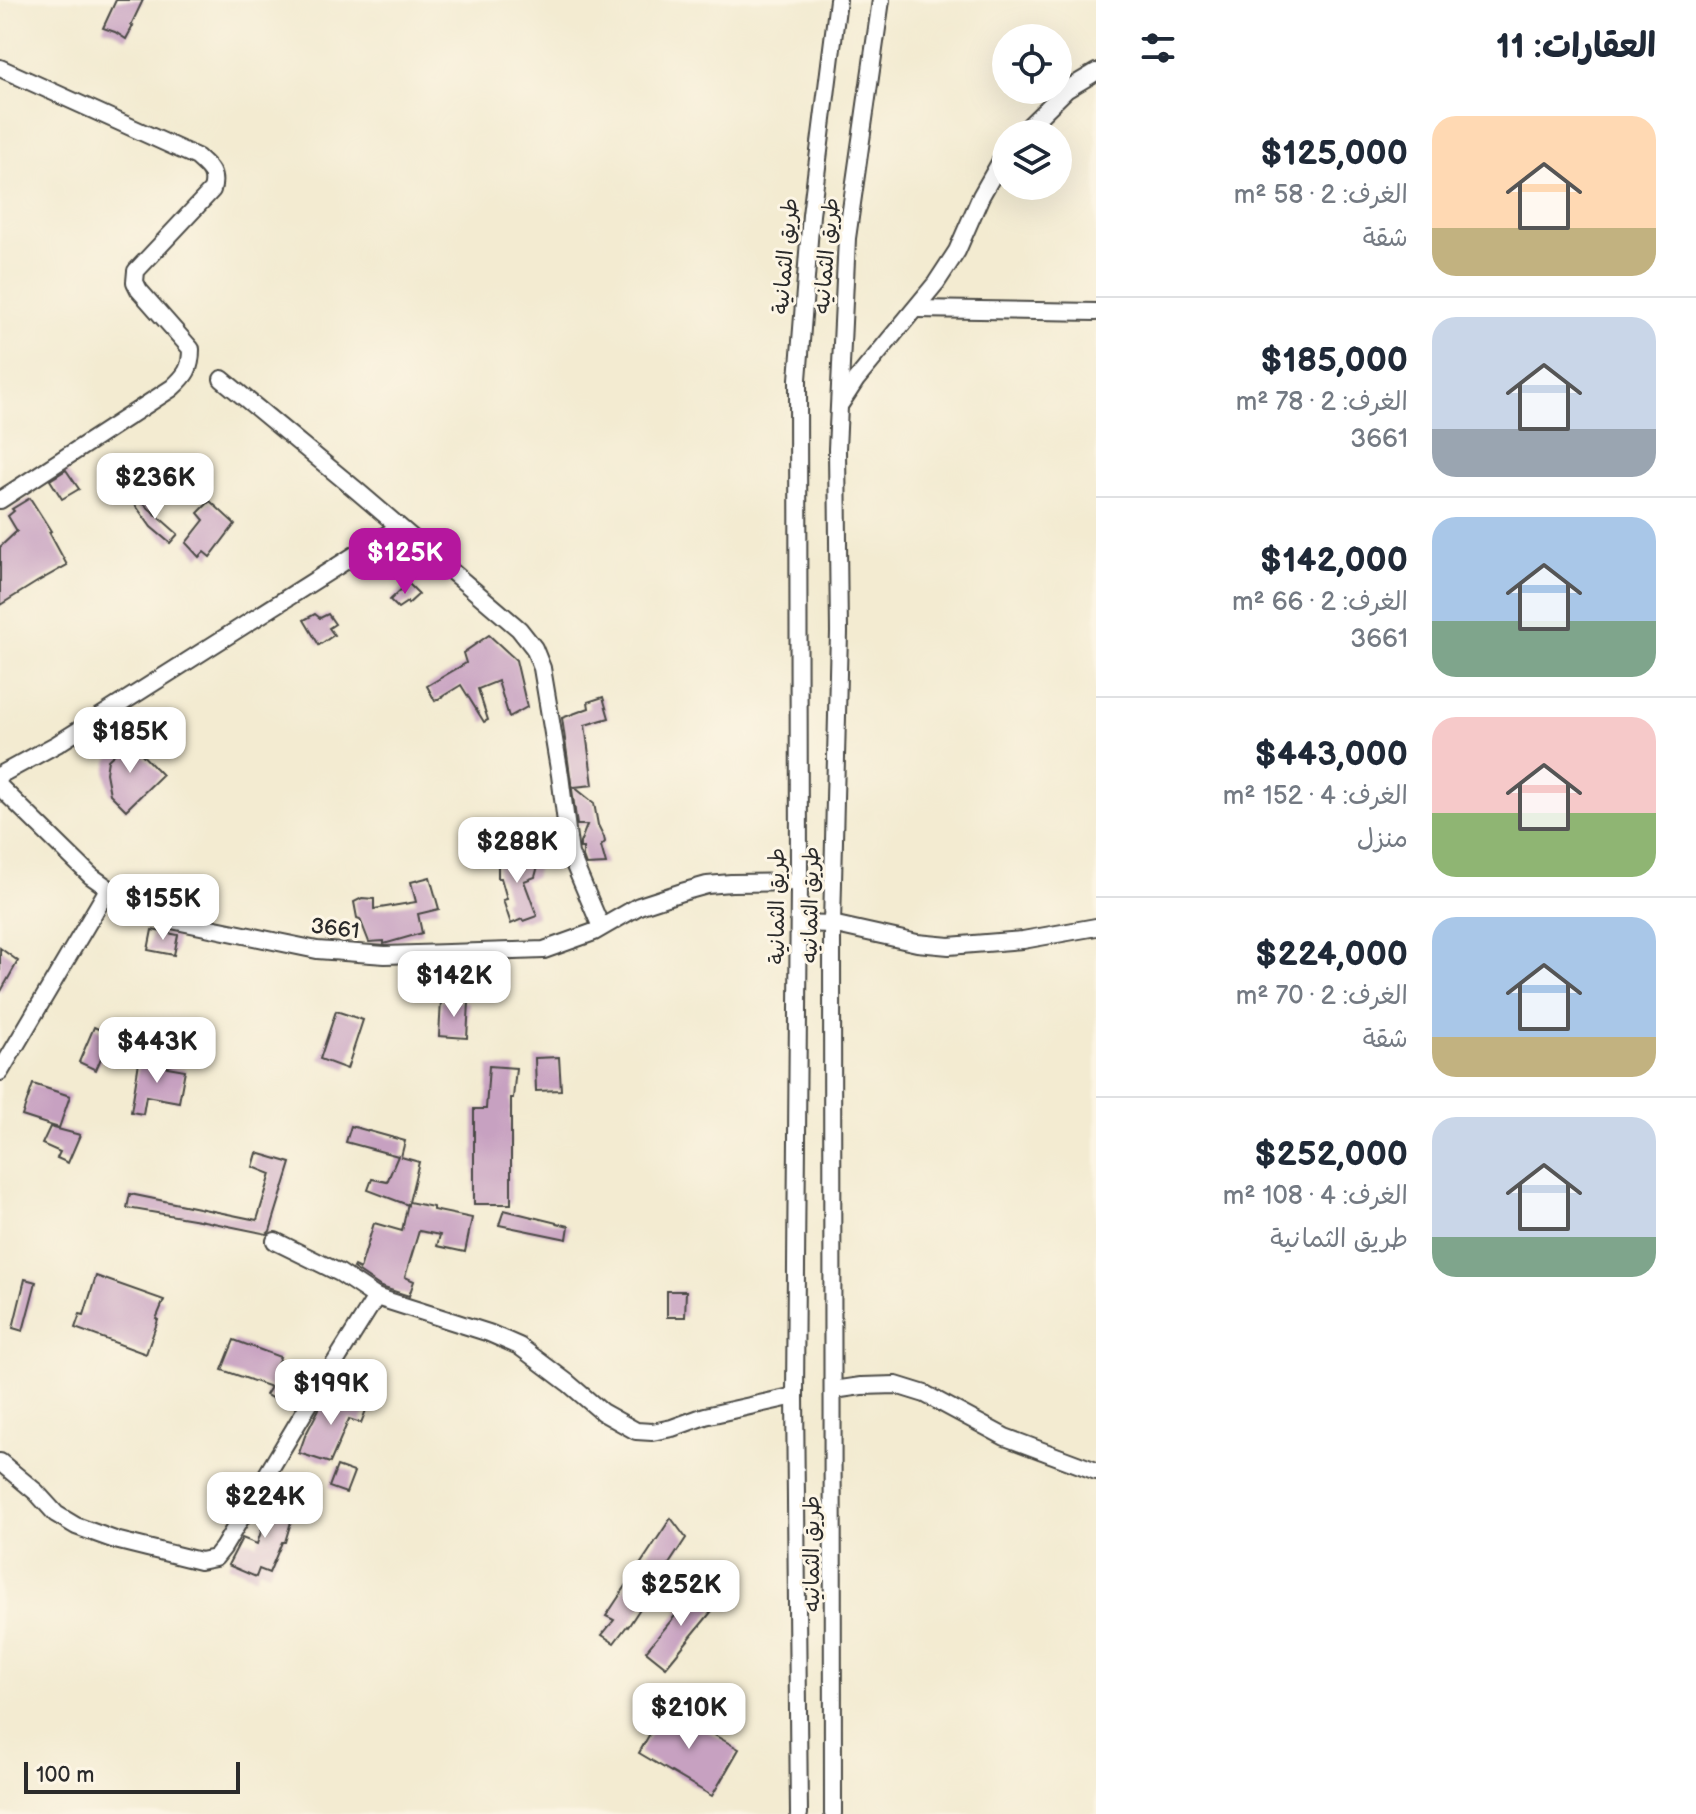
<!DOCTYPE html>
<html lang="ar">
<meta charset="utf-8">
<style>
body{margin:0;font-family:"Balsamiq Sans","Playpen Sans Arabic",sans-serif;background:#f6f6f7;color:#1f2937;direction:rtl;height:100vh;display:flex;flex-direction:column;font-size:30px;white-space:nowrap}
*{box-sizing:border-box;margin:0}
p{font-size:26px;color:#747a83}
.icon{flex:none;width:44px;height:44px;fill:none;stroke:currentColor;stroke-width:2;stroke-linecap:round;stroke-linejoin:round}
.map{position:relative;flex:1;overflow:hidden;direction:ltr}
.drawer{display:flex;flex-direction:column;background:#fff;width:600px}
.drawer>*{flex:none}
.buttons{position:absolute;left:992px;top:24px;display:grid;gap:16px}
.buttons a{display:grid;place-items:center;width:80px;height:80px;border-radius:50%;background:#fff;box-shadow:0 8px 32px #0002;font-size:40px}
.scale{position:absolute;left:24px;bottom:20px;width:216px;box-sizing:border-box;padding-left:8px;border:4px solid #2b2b2b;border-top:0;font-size:22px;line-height:28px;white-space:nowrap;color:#2b2b2b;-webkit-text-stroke:6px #fcf5e5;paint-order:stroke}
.price{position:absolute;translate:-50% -68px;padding:0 18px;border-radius:16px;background:#fff;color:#222;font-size:26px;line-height:52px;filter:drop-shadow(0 2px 4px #0008)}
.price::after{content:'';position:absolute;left:50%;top:48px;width:24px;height:18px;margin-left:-12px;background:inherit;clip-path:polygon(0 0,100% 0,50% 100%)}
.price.active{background:#b5179e;color:#fff}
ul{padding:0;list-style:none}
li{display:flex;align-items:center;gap:24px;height:200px;padding:0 40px}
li+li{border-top:2px solid #e0e1e3}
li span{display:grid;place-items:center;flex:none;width:224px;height:160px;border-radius:24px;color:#555}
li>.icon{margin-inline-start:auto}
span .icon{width:96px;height:96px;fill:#fffc;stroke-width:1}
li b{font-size:34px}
h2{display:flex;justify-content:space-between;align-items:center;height:96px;padding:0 40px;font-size:34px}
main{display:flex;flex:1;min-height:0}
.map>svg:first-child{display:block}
.building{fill:#c7a1c1}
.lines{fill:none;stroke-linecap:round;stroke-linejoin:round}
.minor-casing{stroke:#494844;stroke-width:20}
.minor{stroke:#fff;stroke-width:16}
.labels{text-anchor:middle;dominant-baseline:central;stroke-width:6;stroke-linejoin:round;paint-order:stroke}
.street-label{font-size:22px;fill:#2b2b2b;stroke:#fcf5e5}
</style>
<main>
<section class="drawer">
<h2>العقارات: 11<svg class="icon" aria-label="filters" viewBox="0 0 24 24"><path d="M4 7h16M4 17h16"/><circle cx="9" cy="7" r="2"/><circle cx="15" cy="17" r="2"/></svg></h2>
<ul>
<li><span style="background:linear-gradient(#ffd9b3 70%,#c2b280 0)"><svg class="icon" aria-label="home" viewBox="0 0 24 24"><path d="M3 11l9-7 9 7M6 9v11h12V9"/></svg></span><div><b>$125,000</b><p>الغرف: 2 · 58 m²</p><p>شقة</p></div></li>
<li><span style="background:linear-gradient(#c9d6e8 70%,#9aa5b1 0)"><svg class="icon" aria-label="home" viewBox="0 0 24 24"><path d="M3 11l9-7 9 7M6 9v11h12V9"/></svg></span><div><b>$185,000</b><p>الغرف: 2 · 78 m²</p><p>3661</p></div></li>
<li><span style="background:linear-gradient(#a9c7e8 65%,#7fa58c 0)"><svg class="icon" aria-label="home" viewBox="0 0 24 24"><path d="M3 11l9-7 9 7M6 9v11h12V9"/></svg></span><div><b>$142,000</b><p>الغرف: 2 · 66 m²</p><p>3661</p></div></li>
<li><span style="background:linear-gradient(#f6c9c9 60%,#8fb573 0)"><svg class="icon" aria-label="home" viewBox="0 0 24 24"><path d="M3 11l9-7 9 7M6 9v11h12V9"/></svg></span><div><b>$443,000</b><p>الغرف: 4 · 152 m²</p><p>منزل</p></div></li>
<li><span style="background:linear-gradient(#a9c7e8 75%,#c2b280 0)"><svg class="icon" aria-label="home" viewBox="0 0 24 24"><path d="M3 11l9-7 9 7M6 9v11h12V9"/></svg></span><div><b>$224,000</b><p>الغرف: 2 · 70 m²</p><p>شقة</p></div></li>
<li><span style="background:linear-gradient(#c9d6e8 75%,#7fa58c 0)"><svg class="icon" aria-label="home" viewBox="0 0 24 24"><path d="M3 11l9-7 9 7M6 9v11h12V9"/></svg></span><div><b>$252,000</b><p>الغرف: 4 · 108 m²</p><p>طريق الثمانية</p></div></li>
</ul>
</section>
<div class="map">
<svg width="1096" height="1814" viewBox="0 0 1096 1814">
<rect width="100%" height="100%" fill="#fcf5e5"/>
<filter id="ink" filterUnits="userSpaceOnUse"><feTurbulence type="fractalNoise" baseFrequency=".0125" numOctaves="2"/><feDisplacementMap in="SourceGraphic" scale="16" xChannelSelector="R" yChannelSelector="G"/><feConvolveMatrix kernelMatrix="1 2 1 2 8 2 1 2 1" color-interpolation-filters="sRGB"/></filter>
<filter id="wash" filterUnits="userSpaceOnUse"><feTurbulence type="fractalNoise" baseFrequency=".006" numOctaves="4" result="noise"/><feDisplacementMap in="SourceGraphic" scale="32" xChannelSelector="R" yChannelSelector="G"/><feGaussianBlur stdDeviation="1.8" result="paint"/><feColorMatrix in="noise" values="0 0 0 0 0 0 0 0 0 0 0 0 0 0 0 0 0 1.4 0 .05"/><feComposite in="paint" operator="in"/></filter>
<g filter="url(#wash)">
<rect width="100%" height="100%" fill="#f3ebd1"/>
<g id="blocks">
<g class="building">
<path d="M116,0H143L131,25L133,26L126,39L115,32L103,28Z"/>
<path d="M66,470L79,489L62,499L50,480Z"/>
<path d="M135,496L178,534L170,543L151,527L131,499Z"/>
<path d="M30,498L51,531L49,532L67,565L37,582L0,605V547L17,531L8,516L14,511L12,509Z"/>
<path d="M210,501L235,524L210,557L204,552L199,557L186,543L204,520L198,513Z"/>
<path d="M408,583L419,594L408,604L407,602L398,608L390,600Z"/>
<path d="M315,614L320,618L328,614L335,624L329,628L334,635L319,645L304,620Z"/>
<path d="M489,635L516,660L527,707L509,717L498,681L478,689L488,720L484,722L461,685L435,701L427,686L466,663L463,653Z"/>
<path d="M603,697L609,718L585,725L593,785L574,787L594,803L598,825L604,837L605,842L601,846L606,864L586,865L583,857V848H580V843L587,825H577L562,718L589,708L588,702Z"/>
<path d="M129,741L162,775L126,810L110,794L106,773L108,760Z"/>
<path d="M506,850L513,853L528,852L529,861L538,866L535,877L524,881L537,916L523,921L522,919L511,924L503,900L507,899L501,878H498V860Z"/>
<path d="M430,877L439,909L418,914L422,933L384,944V941L369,942L360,919L357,918L354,902L362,898L374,899V909L416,902L411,882Z"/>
<path d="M152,930L178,935L174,955L148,950Z"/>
<path d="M0,948L18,961L0,993Z"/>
<path d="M441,1001L469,1002L467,1038L439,1036Z"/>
<path d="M336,1011L363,1020L347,1069L320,1059Z"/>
<path d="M94,1027L111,1035L96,1070L79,1062Z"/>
<path d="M559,1057L561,1090L536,1091L535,1058Z"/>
<path d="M139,1062L185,1070L179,1102L146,1096L143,1114L131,1112Z"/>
<path d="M489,1066L516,1068L513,1098H511V1204H474V1109H486Z"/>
<path d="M33,1084L70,1096L59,1128L22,1116Z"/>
<path d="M351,1126L405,1141L401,1157L419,1162L409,1202L433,1207V1210L472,1218L465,1252L437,1246L440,1235L419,1231L405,1277L414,1281L409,1296L381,1287L353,1268L354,1266L360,1269L374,1223L402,1231L408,1203V1205L368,1190L372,1179L387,1182L398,1156L346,1142Z"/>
<path d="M50,1127L80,1135L68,1163L57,1158L60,1152L42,1144Z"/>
<path d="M257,1153L291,1163L270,1231L267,1234L199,1220L127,1208L130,1194L257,1220L271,1174L253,1167Z"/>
<path d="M504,1210L569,1226L567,1239L499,1225Z"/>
<path d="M96,1276L164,1300L156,1319L158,1320L146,1354L75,1328L80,1314L84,1315Z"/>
<path d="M25,1279L36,1282L23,1331L13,1328Z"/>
<path d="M667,1291H686L685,1317H667Z"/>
<path d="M234,1340L280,1357L274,1370L290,1379L277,1401L266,1395L271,1387L222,1370Z"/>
<path d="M330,1393L342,1400L344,1398L368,1405L361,1423L349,1419L330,1463L299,1453L305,1436L319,1409Z"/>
<path d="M337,1466L354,1472L346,1493L329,1487Z"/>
<path d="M276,1494L296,1505L285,1542H282L269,1573L259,1569L256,1577L228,1565L242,1538L257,1544L272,1498L274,1499Z"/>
<path d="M671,1518L686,1538L628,1627L627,1626L614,1643L602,1635L614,1620L606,1616Z"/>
<path d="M697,1589L716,1606L666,1667L646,1651Z"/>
<path d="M665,1707L739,1749L712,1796L639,1753Z"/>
</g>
</g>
</g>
<g filter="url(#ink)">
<use href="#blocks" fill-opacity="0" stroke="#494844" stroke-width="2"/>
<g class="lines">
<g class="minor-casing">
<g id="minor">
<path d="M0,68L197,157C208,167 217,173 212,190L136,271L135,282L139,290L191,349C191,369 186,375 172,388L0,500"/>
<path d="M1021,134L1066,90L1096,72"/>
<path d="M916,309L1096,312"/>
<path d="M222,379L355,489L519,629L534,648L542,668L560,775L570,854L601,927"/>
<path d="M841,403L856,380L936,283L957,251L981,196L1006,152"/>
<path d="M0,775L57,744L399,527"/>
<path d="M0,787L91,876L132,905L162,918L317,950L385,955L544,950L594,932L639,906L682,892L707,885L731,883L799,882"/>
<path d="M799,923L832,924L917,943L949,946L1023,940L1096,927"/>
<path d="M0,1072L108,889"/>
<path d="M275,1241L340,1273L376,1297L489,1333L519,1346L568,1383L602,1412L636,1431L652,1432L672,1428L705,1416L795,1396"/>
<path d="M834,1390L861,1386L896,1385L925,1394L1005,1437L1096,1471"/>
<path d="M0,1462L36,1492L56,1514L76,1526L115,1540L200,1561L215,1558L223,1548L306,1409L376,1297"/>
<path d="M799,1814L795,1396L799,882L798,379L811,215L838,0"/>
<path d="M833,1814L832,924L839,632L837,449L847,238L881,0"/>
</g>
</g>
<use href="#minor" class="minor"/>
</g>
</g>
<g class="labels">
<g class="street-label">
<text transform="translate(786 256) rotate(-85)">طريق الثمانية</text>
<text transform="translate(827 256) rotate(-85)">طريق الثمانيه</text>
<text transform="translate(811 905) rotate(-89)">طريق الثمانيه</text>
<text transform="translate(777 906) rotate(-90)">طريق الثمانية</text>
<text transform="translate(335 929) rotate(7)">3661</text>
<text transform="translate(812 1554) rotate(-90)">طريق الثمانيه</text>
</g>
</g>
</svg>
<div class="buttons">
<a><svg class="icon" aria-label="locate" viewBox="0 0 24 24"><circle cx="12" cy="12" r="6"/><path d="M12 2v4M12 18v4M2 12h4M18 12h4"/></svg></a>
<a><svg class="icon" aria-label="layers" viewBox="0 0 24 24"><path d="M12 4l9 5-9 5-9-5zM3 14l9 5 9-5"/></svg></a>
</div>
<div class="scale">100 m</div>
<b class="price" style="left:155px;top:521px">$236K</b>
<b class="price active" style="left:405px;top:596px">$125K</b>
<b class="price" style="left:130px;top:775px">$185K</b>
<b class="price" style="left:517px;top:885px">$288K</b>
<b class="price" style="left:163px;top:942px">$155K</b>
<b class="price" style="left:454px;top:1019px">$142K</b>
<b class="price" style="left:157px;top:1085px">$443K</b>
<b class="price" style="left:331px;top:1427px">$199K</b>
<b class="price" style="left:265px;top:1540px">$224K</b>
<b class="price" style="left:681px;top:1628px">$252K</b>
<b class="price" style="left:689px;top:1751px">$210K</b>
</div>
</main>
